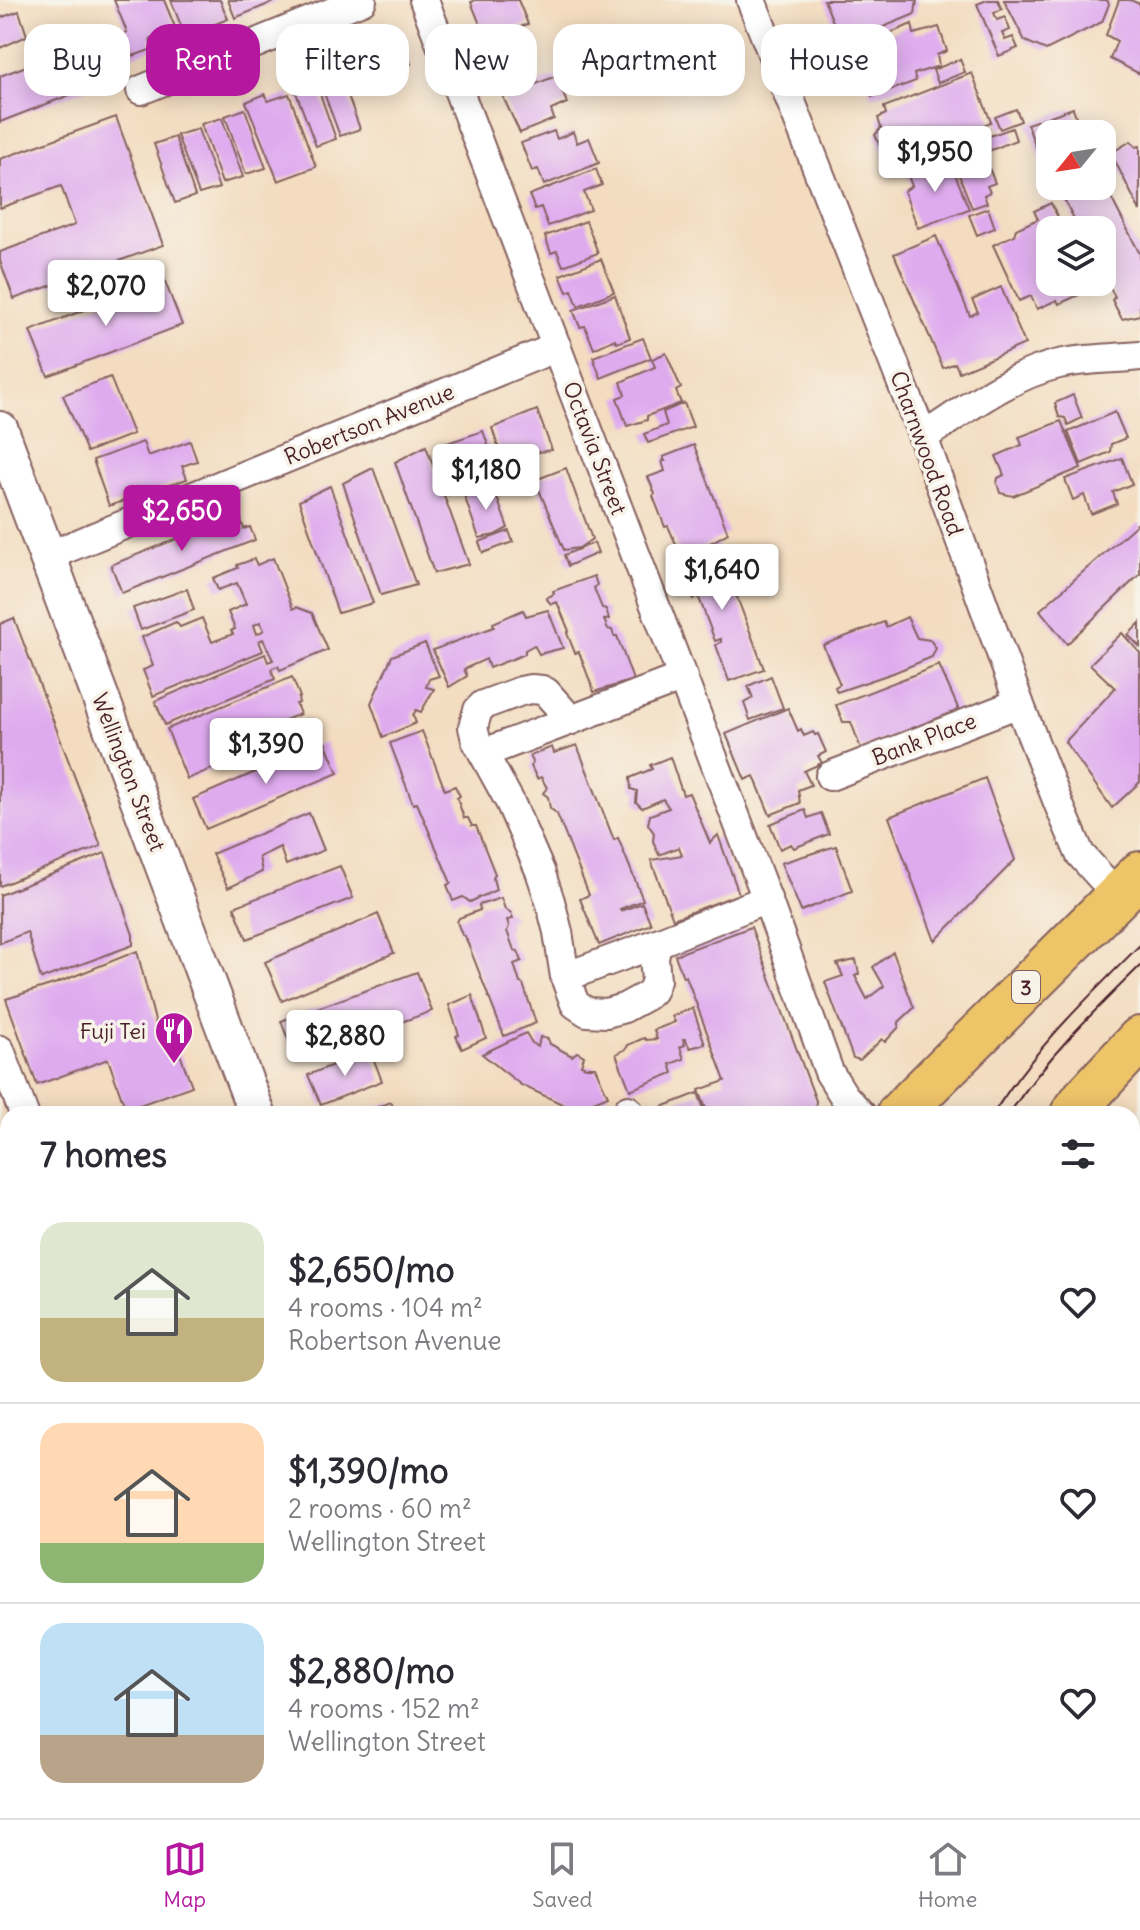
<!DOCTYPE html>
<meta charset="utf-8">
<style>
body{margin:0;font-family:Delius,sans-serif;background:#f2f2f3;color:#2b2b33;height:100vh;display:flex;flex-direction:column;font-size:30px;white-space:nowrap}
*{box-sizing:border-box;margin:0}
p{font-size:26px;color:#7c7c81}
.icon{flex:none;width:44px;height:44px;fill:none;stroke:currentColor;stroke-width:2;stroke-linecap:round;stroke-linejoin:round}
.map{position:relative;flex:1;overflow:hidden}
.drawer{position:absolute;left:0px;top:1106px;width:1140px;height:712px;display:flex;flex-direction:column;background:#fff;border-radius:24px 24px 0 0;box-shadow:0 4px 20px #0003}
.drawer>*{flex:none}
.banner{position:absolute;left:24px;top:24px;width:1092px;height:72px;display:flex;gap:16px}
.needle{width:52px;rotate:240deg}
.fabs{position:absolute;left:1036px;top:120px;display:grid;gap:16px}
.fabs a{display:grid;place-items:center;width:80px;height:80px;border-radius:16px;background:#fff;box-shadow:0 4px 20px #0003;font-size:40px}
.price{position:absolute;translate:-50% -68px;padding:0 18px;border-radius:8px;background:#fff;color:#222;font-size:26px;line-height:52px;filter:drop-shadow(0 2px 4px #0008)}
.price::after{content:'';position:absolute;left:50%;top:48px;width:24px;height:18px;margin-left:-12px;background:inherit;clip-path:polygon(0 0,100% 0,50% 100%)}
.price.on{background:#b5179e;color:#fff}
ul{padding:0;list-style:none}
li{display:flex;align-items:center;gap:24px;height:200px;padding:0 40px}
li+li{border-top:2px solid #e1e1e2}
li span{display:grid;place-items:center;flex:none;width:224px;height:160px;border-radius:24px;color:#555}
li>.icon{margin-inline-start:auto}
span .icon{width:96px;height:96px;fill:#fffc;stroke-width:1}
li b{font-size:34px}
h2{display:flex;justify-content:space-between;align-items:center;height:96px;padding:0 40px;font-size:34px}
.pill{padding:0 28px;border-radius:24px;background:#fff;box-shadow:0 4px 20px #0003;font-size:28px;line-height:72px}
.pill.on{background:#b5179e;color:#fff}
.dock{display:flex;justify-content:space-around;align-items:center;height:112px;border-top:2px solid #e1e1e2;background:#fff;font-size:22px;color:#7c7c81}
.dock a{display:grid;justify-items:center;gap:4px}
.dock .on{color:#b5179e}
.map>svg:first-child{display:block}
.green{fill:#8bdfa1;stroke:#6a7f66;stroke-width:2}
.building{fill:#dfabef;fill-rule:evenodd}
.lines{fill:none;stroke-linecap:round;stroke-linejoin:round}
.minor-casing{stroke:#85615f;stroke-width:32}
.tertiary-casing{stroke:#85615f;stroke-width:40}
.secondary-casing{stroke:#85615f;stroke-width:44}
.primary-casing{stroke:#85615f;stroke-width:48}
.trunk-casing{stroke:#85615f;stroke-width:48}
.minor{stroke:#fff;stroke-width:28}
.tertiary{stroke:#fff;stroke-width:36}
.secondary{stroke:#f8e7c3;stroke-width:40}
.primary{stroke:#eec469;stroke-width:44}
.trunk{stroke:#eec469;stroke-width:44}
.tram{stroke:#4a1f2b;stroke-width:2}
.labels{text-anchor:middle;dominant-baseline:central;stroke-width:7;stroke-linejoin:round;paint-order:stroke}
.shield{fill:#f7f3e8;stroke:#7e5f64;stroke-width:2}
.shield-label{font-size:20px;font-weight:bold;fill:#4a1f2b}
.street-label{font-size:22px;fill:#4a1f2b;stroke:#f7f3e8}
.poi-label{font-size:22px;fill:#4a1f2b;stroke:#f7f3e8;text-anchor:end}
</style>
<div class="map">
<svg width="1140" height="1818" viewBox="0 0 1140 1818">
<rect width="100%" height="100%" fill="#f7f3e8"/>
<filter id="ink" filterUnits="userSpaceOnUse"><feTurbulence type="fractalNoise" baseFrequency=".0125" numOctaves="2"/><feDisplacementMap in="SourceGraphic" scale="16" xChannelSelector="R" yChannelSelector="G"/><feConvolveMatrix kernelMatrix="1 2 1 2 8 2 1 2 1" color-interpolation-filters="sRGB"/></filter>
<filter id="wash" filterUnits="userSpaceOnUse"><feTurbulence type="fractalNoise" baseFrequency=".006" numOctaves="4" result="noise"/><feDisplacementMap in="SourceGraphic" scale="32" xChannelSelector="R" yChannelSelector="G"/><feGaussianBlur stdDeviation="1.8" result="paint"/><feColorMatrix in="noise" values="0 0 0 0 0 0 0 0 0 0 0 0 0 0 0 0 0 1.4 0 .05"/><feComposite in="paint" operator="in"/></filter>
<g filter="url(#wash)">
<rect width="100%" height="100%" fill="#f3dcbf"/>
<path class="green" d="M531,1810H778L797,1818H520Z"/>
<g id="blocks">
<g class="building">
<path d="M114,0H164L179,37V44L158,50L153,38L150,40L153,49L133,56L123,34L127,32Z"/>
<path d="M171,0H220L228,19L185,36Z"/>
<path d="M228,0H278L235,18Z"/>
<path d="M476,0H518L528,24L515,29L516,31L487,42L471,2Z"/>
<path d="M824,0H917L915,14L842,44Z"/>
<path d="M987,0H998L1002,9L994,13L997,20L1005,17L1010,30L1002,33L1005,40L1013,37L1018,48L999,56L977,4Z"/>
<path d="M1004,0H1107L1109,4L1102,22L1046,50L1025,41Z"/>
<path d="M1119,0H1130L1140,4V74L1110,59L1117,41L1106,35Z"/>
<path d="M19,11L27,36L0,48V18Z"/>
<path d="M912,24L914,34L939,27L947,51L937,55L939,66L914,74L916,81L872,97L854,48Z"/>
<path d="M398,32L411,64L371,79L359,47Z"/>
<path d="M507,36L522,71L494,82L487,62L482,64L476,48Z"/>
<path d="M103,37L119,76L0,122V76Z"/>
<path d="M347,52L355,72L345,76L336,57Z"/>
<path d="M960,59L965,72L938,83L933,70Z"/>
<path d="M339,71L360,129L340,136L318,77Z"/>
<path d="M972,73L991,122L899,159L897,152L884,155L875,135L881,128L878,118L886,114L884,107Z"/>
<path d="M556,76L567,103L551,110L554,119L520,133L503,97Z"/>
<path d="M315,80L336,139L316,146L294,87Z"/>
<path d="M265,94L268,101L289,94L316,167L278,181L246,102Z"/>
<path d="M1073,108L1082,134H1050V171L1046,173L1027,124Z"/>
<path d="M245,109L266,168L246,174L225,116Z"/>
<path d="M1016,109L1021,121L1000,129L995,117Z"/>
<path d="M116,117L163,245L14,299L0,261V252L75,225L61,186L0,208V159Z"/>
<path d="M222,118L243,177L222,183L201,124Z"/>
<path d="M1012,128L1016,140L989,151L984,138Z"/>
<path d="M198,129L219,188L199,194L177,135Z"/>
<path d="M554,131L557,139L573,132L577,143L589,138L599,163L544,185L538,169L532,171L521,143Z"/>
<path d="M175,137L195,196L175,203L154,144Z"/>
<path d="M1131,141L1136,147L1140,146V211L1111,153Z"/>
<path d="M980,146L995,183L987,186L990,192L984,195L987,203L972,208L952,157Z"/>
<path d="M949,159L969,209L918,228L904,191L912,186L908,176Z"/>
<path d="M596,169L602,185L584,192L591,210L548,226L541,207L535,209L529,195Z"/>
<path d="M1102,180L1140,254V315L1122,319L1112,300L1115,297L1102,272V230H1080L1057,186H1102Z"/>
<path d="M1051,203L1064,230H1050V282H1078L1083,293L1059,304L1057,300L1037,309L1031,296L1019,301L993,245L1014,235L1016,229L1038,219L1034,211Z"/>
<path d="M988,208L995,228L977,235L969,215Z"/>
<path d="M586,221L598,253L563,266L557,251L551,253L545,236Z"/>
<path d="M936,236L970,316L978,312L972,300L1001,287L1025,344L959,372L955,363L943,368L894,254Z"/>
<path d="M601,259L614,292L578,306L572,290L567,292L560,275Z"/>
<path d="M164,279L182,325L48,376L30,331Z"/>
<path d="M615,295L630,338L617,343L615,339L594,349L585,326L580,327L573,310Z"/>
<path d="M643,338L651,358L601,378L593,357Z"/>
<path d="M666,353L681,388L676,391L681,403L647,416V420L627,426L617,398L625,395L621,382L655,367L652,359Z"/>
<path d="M110,377L133,434L87,452L63,395Z"/>
<path d="M1073,395L1082,418L1068,425L1065,418L1059,417L1055,403Z"/>
<path d="M684,403L693,427L648,443L644,434L667,425L663,412Z"/>
<path d="M537,410L552,450L539,452L505,468L492,428Z"/>
<path d="M1115,412L1126,438L1111,444L1110,452L1081,464L1068,432Z"/>
<path d="M1061,421L1081,468L1013,496L1000,493L997,483L998,478L1004,475L996,456L1022,445L1019,437Z"/>
<path d="M483,431L497,470L464,479L450,442Z"/>
<path d="M190,441L197,461L182,466L187,479L109,506L93,460L143,442L148,456Z"/>
<path d="M448,443L462,483L450,485L436,448Z"/>
<path d="M694,445L728,533L703,547L680,553L668,526L665,527L653,496L655,494L648,477L665,471L662,461H665L663,457Z"/>
<path d="M426,446L469,564L434,573L395,462Z"/>
<path d="M1122,458L1132,484L1113,492L1117,504L1091,514L1084,495L1073,500L1065,479Z"/>
<path d="M373,468L416,585L381,595L343,483Z"/>
<path d="M566,468L592,539L579,548L564,550L535,480Z"/>
<path d="M492,484L508,528L495,535L479,538L464,495Z"/>
<path d="M330,486L373,603L338,613L299,501Z"/>
<path d="M239,514L244,529L250,527L255,540L122,593L111,565Z"/>
<path d="M1138,523L1140,525V574L1067,644L1040,610Z"/>
<path d="M509,531L513,542L483,553L479,542Z"/>
<path d="M594,543L598,553L568,566L564,555Z"/>
<path d="M717,544L764,669L729,681L716,645L721,642V639L715,641L699,598L698,596L693,599L680,563L687,560L686,556Z"/>
<path d="M273,558L293,609L296,607L312,613L328,650L280,670L278,666L271,669L275,679L165,725L155,701L265,654L268,662L273,660L263,639L259,641L263,651L153,696L143,670L153,666L142,637L176,622L180,627L202,618L212,642L233,634L231,631L235,629L228,612L246,604L237,583L218,590L213,578L238,568L237,565L254,559L257,565ZM260,622L264,630L257,634L254,625Z"/>
<path d="M594,576L597,585L594,588L602,608L606,609L609,619L604,620L608,629L612,630L614,636H617L633,680L594,692L579,652L575,653L567,633L569,631L557,602L551,604L546,598L554,594L553,591Z"/>
<path d="M187,589L194,610L141,630L133,608Z"/>
<path d="M523,610L526,616L548,610L563,648L539,654L534,645L525,650V654L489,668L486,659L464,669L467,676L449,687L433,650L494,627L493,623Z"/>
<path d="M907,617L917,638L930,640L936,648L932,657L893,673L837,692L835,687L840,684L823,645L884,622L886,627Z"/>
<path d="M14,618L101,846L0,886V624Z"/>
<path d="M1140,623V647L1128,635Z"/>
<path d="M1122,633L1140,653V782L1112,808L1065,742L1115,688L1090,664Z"/>
<path d="M425,643L439,676L429,679L426,687L434,689L421,712L416,710L413,715L416,723L383,737L371,703L392,656Z"/>
<path d="M939,665L959,710L861,749L851,722H843L836,705Z"/>
<path d="M771,676L783,708L750,720L744,703L753,698L748,686Z"/>
<path d="M292,677L300,697L298,698L299,703L296,704L300,714L285,720L293,739L259,753L258,750L187,779L167,729Z"/>
<path d="M788,708L798,731L801,729L804,736L813,732L815,735L818,734L826,752L818,756L822,763L804,771L811,785L798,790L800,803L770,815L754,776L745,780L726,734Z"/>
<path d="M422,731L445,790L455,786L460,796L457,798L464,818H468L472,826H476L495,874L493,878L496,890L470,902L463,897L453,901L447,885L451,883L417,803L413,804L390,743Z"/>
<path d="M325,742L338,773L206,829L193,799Z"/>
<path d="M577,745L614,840L618,838L643,900L620,909L621,911L642,903L651,924L599,945L580,899L589,895L557,814L550,808L548,797L543,793L547,788L541,777L537,779L531,766L533,762L530,756L552,747L554,753Z"/>
<path d="M670,757L683,795L689,793L710,843L718,835L739,894L673,919L651,860L682,855L679,847L659,855L653,841L654,833L648,824L650,815L669,808L663,799L642,808L636,802L637,791L631,789L630,778L652,769L650,765Z"/>
<path d="M985,778L1015,860L935,941L889,817Z"/>
<path d="M805,810L808,818L821,813L829,834L794,848L791,844L780,849L770,824Z"/>
<path d="M309,813L324,850L286,865L280,847L259,857L262,872L228,888L212,854Z"/>
<path d="M836,846L852,891L801,911L781,863Z"/>
<path d="M105,853L133,935V945L41,979L27,932L0,943V895Z"/>
<path d="M340,866L353,898L247,939L234,907Z"/>
<path d="M501,898L505,909L511,913L513,919L507,920L509,926L507,931L514,950L518,951L522,961L514,964L520,983L523,984L536,1023L504,1036L465,936L462,935L457,922L459,918L480,910L479,905Z"/>
<path d="M378,914L394,953L282,1001L265,962Z"/>
<path d="M751,927L816,1101L815,1114H708L699,1090L725,1081L686,976L683,977L675,955Z"/>
<path d="M137,951L160,1040L173,1036L192,1086L126,1110L108,1059L37,1085L6,999L57,983Z"/>
<path d="M893,952L914,1008L899,1022V1027L885,1042L882,1039L860,1060L853,1058L825,982L843,976L837,964L856,960L859,974L855,976L867,999L884,986L873,967Z"/>
<path d="M417,972L432,1011L296,1060L281,1021Z"/>
<path d="M472,995L486,1038L462,1049L456,1036L459,1035L449,1005Z"/>
<path d="M693,1008L705,1044L690,1048L685,1039H683L685,1045L680,1047L684,1059L670,1064L673,1073L630,1090L616,1054L626,1049L628,1045L644,1038L646,1040L657,1039L654,1030L675,1022L672,1016Z"/>
<path d="M526,1033L532,1043L538,1047L540,1037L548,1039L550,1044L572,1056L577,1052L584,1056L581,1065L586,1067H595L608,1096L575,1110L521,1085L482,1054Z"/>
<path d="M370,1050L382,1081L321,1105L308,1075Z"/>
<path d="M698,1093L706,1114H644Z"/>
<path d="M391,1102L396,1114H360Z"/>
<path d="M1140,1152V1175L1132,1178V1154Z"/>
<path d="M1132,1428L1140,1436V1559L1136,1570L1132,1568Z"/>
<path d="M1132,1642L1140,1646V1791L1132,1788Z"/>
</g>
</g>
</g>
<g filter="url(#ink)">
<use href="#blocks" fill-opacity="0" stroke="#85615f" stroke-width="2"/>
<g class="lines">
<g class="minor-casing">
<g id="minor">
<path d="M424,0L767,899L829,1072L844,1096L861,1114"/>
<path d="M751,0L923,437L1019,703L1059,805L1080,854L1118,896"/>
<path d="M141,90L362,0"/>
<path d="M923,437C965,410 1010,375 1059,364C1086,358 1113,359 1140,356"/>
<path d="M48,556L557,347"/>
<path d="M683,677L571,720L546,692L542,690L531,689L521,691L483,705L478,710L473,727L476,740L510,802L540,871L550,901L558,932L565,977L575,1004L587,1012L606,1013L624,1008L646,996L652,991L656,980L654,958L657,943L767,899"/>
<path d="M484,753L571,720"/>
<path d="M830,776L1019,703"/>
<path d="M565,977L657,943"/>
<path d="M0,1050L24,1114"/>
<path d="M628,1110L629,1114"/>
<path d="M1132,1357L1140,1368"/>
<path d="M1132,1602L1140,1605"/>
</g>
</g>
<g class="tertiary-casing">
<path id="tertiary" d="M0,430L257,1114"/>
</g>
<g class="secondary-casing">
<path id="secondary" d="M1132,1267L1140,1262"/>
</g>
<g class="primary-casing">
<g id="primary">
<path d="M920,1810L939,1818"/>
<path d="M1072,1810L1091,1818"/>
<path d="M48,1818L51,1810"/>
</g>
</g>
<g class="trunk-casing">
<g id="trunk">
<path d="M899,1114L1140,874"/>
<path d="M1073,1114L1084,1099L1140,1039"/>
<path d="M0,1237L8,1258"/>
<path d="M0,1476L8,1498"/>
<path d="M0,1725L8,1731"/>
<path d="M0,1795L8,1792"/>
<path d="M125,1810L128,1818"/>
<path d="M213,1810L215,1818"/>
<path d="M408,1818L411,1810"/>
</g>
</g>
<use href="#minor" class="minor"/>
<use href="#tertiary" class="tertiary"/>
<use href="#secondary" class="secondary"/>
<use href="#primary" class="primary"/>
<use href="#trunk" class="trunk"/>
<g class="tram">
<path d="M993,1114C1033,1050 1087,998 1140,945"/>
<path d="M1009,1114C1046,1058 1093,1012 1140,966"/>
<path d="M0,1343L8,1364"/>
<path d="M0,1382L8,1403"/>
<path d="M161,1810L164,1818"/>
<path d="M175,1810L178,1818"/>
<path d="M966,1810L985,1818"/>
<path d="M1007,1810L1025,1818"/>
<path d="M288,1818L296,1810"/>
<path d="M307,1818L314,1810"/>
</g>
</g>
</g>
<defs>
<g id="restaurant-pin" transform="scale(2)"><path d="M0 17L-7.5 6A9.5 9.5 0 1 1 7.5 6Z" fill="#b5179e" stroke="#f7f3e8"/><path d="M-5-6h1v4h1v-4h1v4h1v-4h1v5L-1.5 .5V6h-2V.5L-5-1ZM5-6V6H3V1.5H1.5Q1.5-4 5-6Z" fill="#fff"/></g>
</defs>
<g fill-rule="evenodd">
<use href="#restaurant-pin" x="174" y="1031"/>
</g>
<g class="labels">
<rect class="shield" x="1012" y="971" width="28" height="32" rx="6"/>
<g class="shield-label">
<text x="1026" y="987">3</text>
</g>
<g class="street-label">
<text transform="translate(369 424) rotate(-22)">Robertson Avenue</text>
<text transform="translate(595 448) rotate(69)">Octavia Street</text>
<text transform="translate(927 453) rotate(70)">Charnwood Road</text>
<text transform="translate(924 739) rotate(-21)">Bank Place</text>
<text transform="translate(129 772) rotate(69)">Wellington Street</text>
</g>
<g class="poi-label">
<text x="146" y="1031">Fuji Tei</text>
</g>
</g>
</svg>
<div class="fabs">
<a><svg class="needle" viewBox="-14 -14 28 28"><path d="M0-13l5 13h-10z" fill="#e53935"/><path d="M0 13l5-13h-10z" fill="#7c7c81"/></svg></a>
<a><svg class="icon" aria-label="layers" viewBox="0 0 24 24"><path d="M12 4l9 5-9 5-9-5zM3 14l9 5 9-5"/></svg></a>
</div>
<b class="price" style="left:935px;top:194px">$1,950</b>
<b class="price" style="left:106px;top:328px">$2,070</b>
<b class="price" style="left:486px;top:512px">$1,180</b>
<b class="price on" style="left:182px;top:553px">$2,650</b>
<b class="price" style="left:722px;top:612px">$1,640</b>
<b class="price" style="left:266px;top:786px">$1,390</b>
<b class="price" style="left:345px;top:1078px">$2,880</b>
<div class="banner">
<a class="pill">Buy</a>
<a class="pill on">Rent</a>
<a class="pill">Filters</a>
<a class="pill">New</a>
<a class="pill">Apartment</a>
<a class="pill">House</a>
</div>
<section class="drawer">
<h2>7 homes<svg class="icon" aria-label="filters" viewBox="0 0 24 24"><path d="M4 7h16M4 17h16"/><circle cx="9" cy="7" r="2"/><circle cx="15" cy="17" r="2"/></svg></h2>
<ul>
<li><span style="background:linear-gradient(#dfe7d0 60%,#c2b280 0)"><svg class="icon" aria-label="home" viewBox="0 0 24 24"><path d="M3 11l9-7 9 7M6 9v11h12V9"/></svg></span><div><b>$2,650/mo</b><p>4 rooms · 104 m²</p><p>Robertson Avenue</p></div><svg class="icon" aria-label="heart" viewBox="0 0 24 24"><path d="M12 20l-8-8c-3-5 5-10 8-4 3-6 11-1 8 4z"/></svg></li>
<li><span style="background:linear-gradient(#ffd9b3 75%,#8fb573 0)"><svg class="icon" aria-label="home" viewBox="0 0 24 24"><path d="M3 11l9-7 9 7M6 9v11h12V9"/></svg></span><div><b>$1,390/mo</b><p>2 rooms · 60 m²</p><p>Wellington Street</p></div><svg class="icon" aria-label="heart" viewBox="0 0 24 24"><path d="M12 20l-8-8c-3-5 5-10 8-4 3-6 11-1 8 4z"/></svg></li>
<li><span style="background:linear-gradient(#bfe0f5 70%,#b9a48a 0)"><svg class="icon" aria-label="home" viewBox="0 0 24 24"><path d="M3 11l9-7 9 7M6 9v11h12V9"/></svg></span><div><b>$2,880/mo</b><p>4 rooms · 152 m²</p><p>Wellington Street</p></div><svg class="icon" aria-label="heart" viewBox="0 0 24 24"><path d="M12 20l-8-8c-3-5 5-10 8-4 3-6 11-1 8 4z"/></svg></li>
</ul>
</section>
</div>
<nav class="dock">
<a class="on"><svg class="icon" aria-label="map" viewBox="0 0 24 24"><path d="M3 6l6-2 6 2 6-2v14l-6 2-6-2-6 2zM9 4v14M15 6v14"/></svg>Map</a>
<a><svg class="icon" aria-label="saved" viewBox="0 0 24 24"><path d="M7 4h10v16l-5-4-5 4z"/></svg>Saved</a>
<a><svg class="icon" aria-label="home" viewBox="0 0 24 24"><path d="M3 11l9-7 9 7M6 9v11h12V9"/></svg>Home</a>
</nav>
